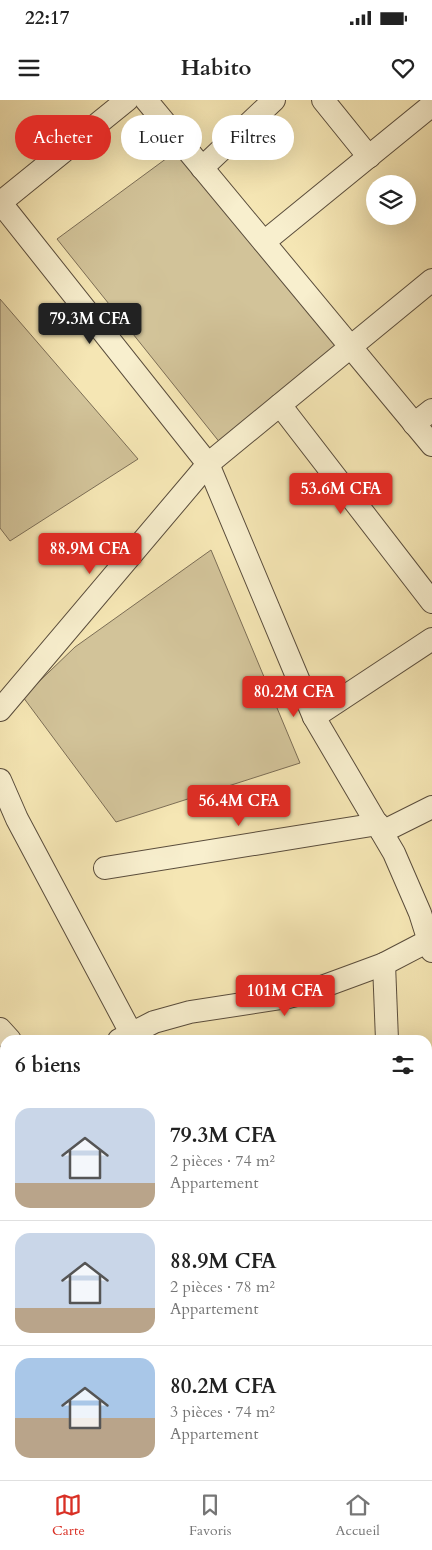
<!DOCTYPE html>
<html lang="fr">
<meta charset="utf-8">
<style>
body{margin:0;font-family:Cardo,serif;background:#f2f2f2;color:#222;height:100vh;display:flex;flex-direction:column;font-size:19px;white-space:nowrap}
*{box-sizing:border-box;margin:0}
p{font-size:16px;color:#767676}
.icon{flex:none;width:28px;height:28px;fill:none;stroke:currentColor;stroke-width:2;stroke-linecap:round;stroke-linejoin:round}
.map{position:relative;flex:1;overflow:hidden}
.drawer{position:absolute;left:0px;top:935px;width:432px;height:445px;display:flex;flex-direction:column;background:#fff;border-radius:15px 15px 0 0;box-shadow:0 5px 20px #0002}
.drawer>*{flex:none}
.banner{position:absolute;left:15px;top:15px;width:402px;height:45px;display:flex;gap:10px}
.fabs{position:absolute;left:366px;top:75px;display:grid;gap:10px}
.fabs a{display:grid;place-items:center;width:50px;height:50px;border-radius:50%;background:#fff;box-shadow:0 5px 20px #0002;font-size:25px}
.price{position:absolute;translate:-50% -42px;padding:0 11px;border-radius:5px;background:#d93025;color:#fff;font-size:16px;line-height:32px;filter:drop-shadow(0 1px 2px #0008)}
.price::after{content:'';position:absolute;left:50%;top:30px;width:15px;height:11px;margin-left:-8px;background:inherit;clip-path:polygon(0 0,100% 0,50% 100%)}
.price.current{background:#222;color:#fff}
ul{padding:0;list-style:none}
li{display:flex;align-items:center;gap:15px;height:125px;padding:0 15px}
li+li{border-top:1px solid #e0e0e0}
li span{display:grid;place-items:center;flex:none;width:140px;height:100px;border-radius:15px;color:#555}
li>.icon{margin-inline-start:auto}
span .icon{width:60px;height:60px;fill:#fffc;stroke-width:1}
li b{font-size:21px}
h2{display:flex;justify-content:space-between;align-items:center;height:60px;padding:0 15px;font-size:21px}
.pill{padding:0 18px;border-radius:22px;background:#fff;box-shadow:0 5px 20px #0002;font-size:18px;line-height:45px}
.pill.current{background:#d93025;color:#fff}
.status{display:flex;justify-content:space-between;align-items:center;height:35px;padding:0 25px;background:#fff;direction:ltr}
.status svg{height:14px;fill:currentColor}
header{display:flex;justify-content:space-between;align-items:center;height:65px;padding:0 15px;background:#fff;font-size:22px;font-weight:700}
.dock{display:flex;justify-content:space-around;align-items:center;height:70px;border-top:1px solid #e0e0e0;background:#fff;font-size:14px;color:#767676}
.dock a{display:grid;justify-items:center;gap:2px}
.dock .current{color:#d93025}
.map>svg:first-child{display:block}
.green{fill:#d2c399;stroke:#7c6e56}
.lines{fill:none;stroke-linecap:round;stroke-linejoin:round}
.street-casing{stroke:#5a4d3c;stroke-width:24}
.street{stroke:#f8efce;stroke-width:22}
</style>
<div class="status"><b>22:17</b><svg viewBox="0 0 49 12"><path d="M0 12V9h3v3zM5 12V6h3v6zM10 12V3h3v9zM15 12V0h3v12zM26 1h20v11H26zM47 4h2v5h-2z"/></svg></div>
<header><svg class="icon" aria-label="menu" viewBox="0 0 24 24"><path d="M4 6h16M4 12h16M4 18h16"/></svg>Habito<svg class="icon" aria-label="heart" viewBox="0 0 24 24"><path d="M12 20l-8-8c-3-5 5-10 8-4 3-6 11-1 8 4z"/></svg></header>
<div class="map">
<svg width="432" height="1380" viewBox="0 0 432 1380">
<rect width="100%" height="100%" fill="#f5e6b4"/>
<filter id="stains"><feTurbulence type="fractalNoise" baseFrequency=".004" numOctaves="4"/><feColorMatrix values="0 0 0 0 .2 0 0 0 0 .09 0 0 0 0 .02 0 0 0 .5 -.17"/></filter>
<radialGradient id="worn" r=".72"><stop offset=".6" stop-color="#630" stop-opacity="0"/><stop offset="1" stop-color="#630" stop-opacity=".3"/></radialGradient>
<g class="green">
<path d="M182,47L337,248L221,344L57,139Z"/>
<path d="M0,199L138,359L10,441L0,428Z"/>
<path d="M211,450L300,663L116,722L23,597L75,547Z"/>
<rect x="0" y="1072" width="5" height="182"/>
</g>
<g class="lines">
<g class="street-casing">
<g id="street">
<path d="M146,0L432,345"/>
<path d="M323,0L369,57"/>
<path d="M202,68L274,0"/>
<path d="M0,102L208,364L314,617L394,753L420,813L432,851"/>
<path d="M0,103L127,0"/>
<path d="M264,142L432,5"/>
<path d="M280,305L432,502"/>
<path d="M414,324L432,310"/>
<path d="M0,610L208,364L432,180"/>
<path d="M314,617L432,539"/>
<path d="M0,680L17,719L131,933"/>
<path d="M382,732L432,707"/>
<path d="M105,768L378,724"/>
<path d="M384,864L387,940"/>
<path d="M0,929L10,940"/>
<path d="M119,940L154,922L190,912L288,897L308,892L384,864L432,839"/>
<path d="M0,1169L5,1165"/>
<path d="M428,1273L432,1272"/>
<path d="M0,1360H5"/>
<path d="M77,1375L97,1380"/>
<path d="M411,1375V1380"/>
<path d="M9,1380L10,1375"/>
<path d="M149,1380L151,1375"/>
</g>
</g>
<use href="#street" class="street"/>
</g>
<rect width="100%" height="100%" filter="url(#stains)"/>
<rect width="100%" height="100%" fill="url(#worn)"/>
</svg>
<div class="fabs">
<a><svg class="icon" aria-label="layers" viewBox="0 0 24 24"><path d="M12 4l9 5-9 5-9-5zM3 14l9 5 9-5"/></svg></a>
</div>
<b class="price current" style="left:90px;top:245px">79.3M CFA</b>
<b class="price" style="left:341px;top:415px">53.6M CFA</b>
<b class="price" style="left:90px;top:475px">88.9M CFA</b>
<b class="price" style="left:294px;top:618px">80.2M CFA</b>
<b class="price" style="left:239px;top:727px">56.4M CFA</b>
<b class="price" style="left:285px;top:917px">101M CFA</b>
<div class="banner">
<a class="pill current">Acheter</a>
<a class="pill">Louer</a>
<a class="pill">Filtres</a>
</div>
<section class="drawer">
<h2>6 biens<svg class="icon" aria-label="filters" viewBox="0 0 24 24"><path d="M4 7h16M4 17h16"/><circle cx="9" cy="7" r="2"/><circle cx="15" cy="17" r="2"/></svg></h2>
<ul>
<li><span style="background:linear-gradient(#c9d6e8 75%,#b9a48a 0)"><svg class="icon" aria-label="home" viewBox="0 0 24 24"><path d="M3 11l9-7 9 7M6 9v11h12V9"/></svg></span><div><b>79.3M CFA</b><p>2 pièces · 74 m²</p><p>Appartement</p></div></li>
<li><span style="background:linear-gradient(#c9d6e8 75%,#b9a48a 0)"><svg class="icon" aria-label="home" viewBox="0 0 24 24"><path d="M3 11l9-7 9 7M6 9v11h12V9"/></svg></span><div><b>88.9M CFA</b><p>2 pièces · 78 m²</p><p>Appartement</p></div></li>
<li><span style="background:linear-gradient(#a9c7e8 60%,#b9a48a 0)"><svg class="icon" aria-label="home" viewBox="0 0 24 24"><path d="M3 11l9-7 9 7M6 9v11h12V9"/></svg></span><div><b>80.2M CFA</b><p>3 pièces · 74 m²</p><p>Appartement</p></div></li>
</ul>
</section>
</div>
<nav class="dock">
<a class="current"><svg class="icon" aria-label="map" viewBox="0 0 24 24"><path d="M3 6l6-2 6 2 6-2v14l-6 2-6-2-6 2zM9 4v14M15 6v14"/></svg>Carte</a>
<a><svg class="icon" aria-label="saved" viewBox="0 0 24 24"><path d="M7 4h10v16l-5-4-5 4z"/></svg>Favoris</a>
<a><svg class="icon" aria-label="home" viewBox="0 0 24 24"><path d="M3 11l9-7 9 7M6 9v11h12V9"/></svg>Accueil</a>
</nav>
